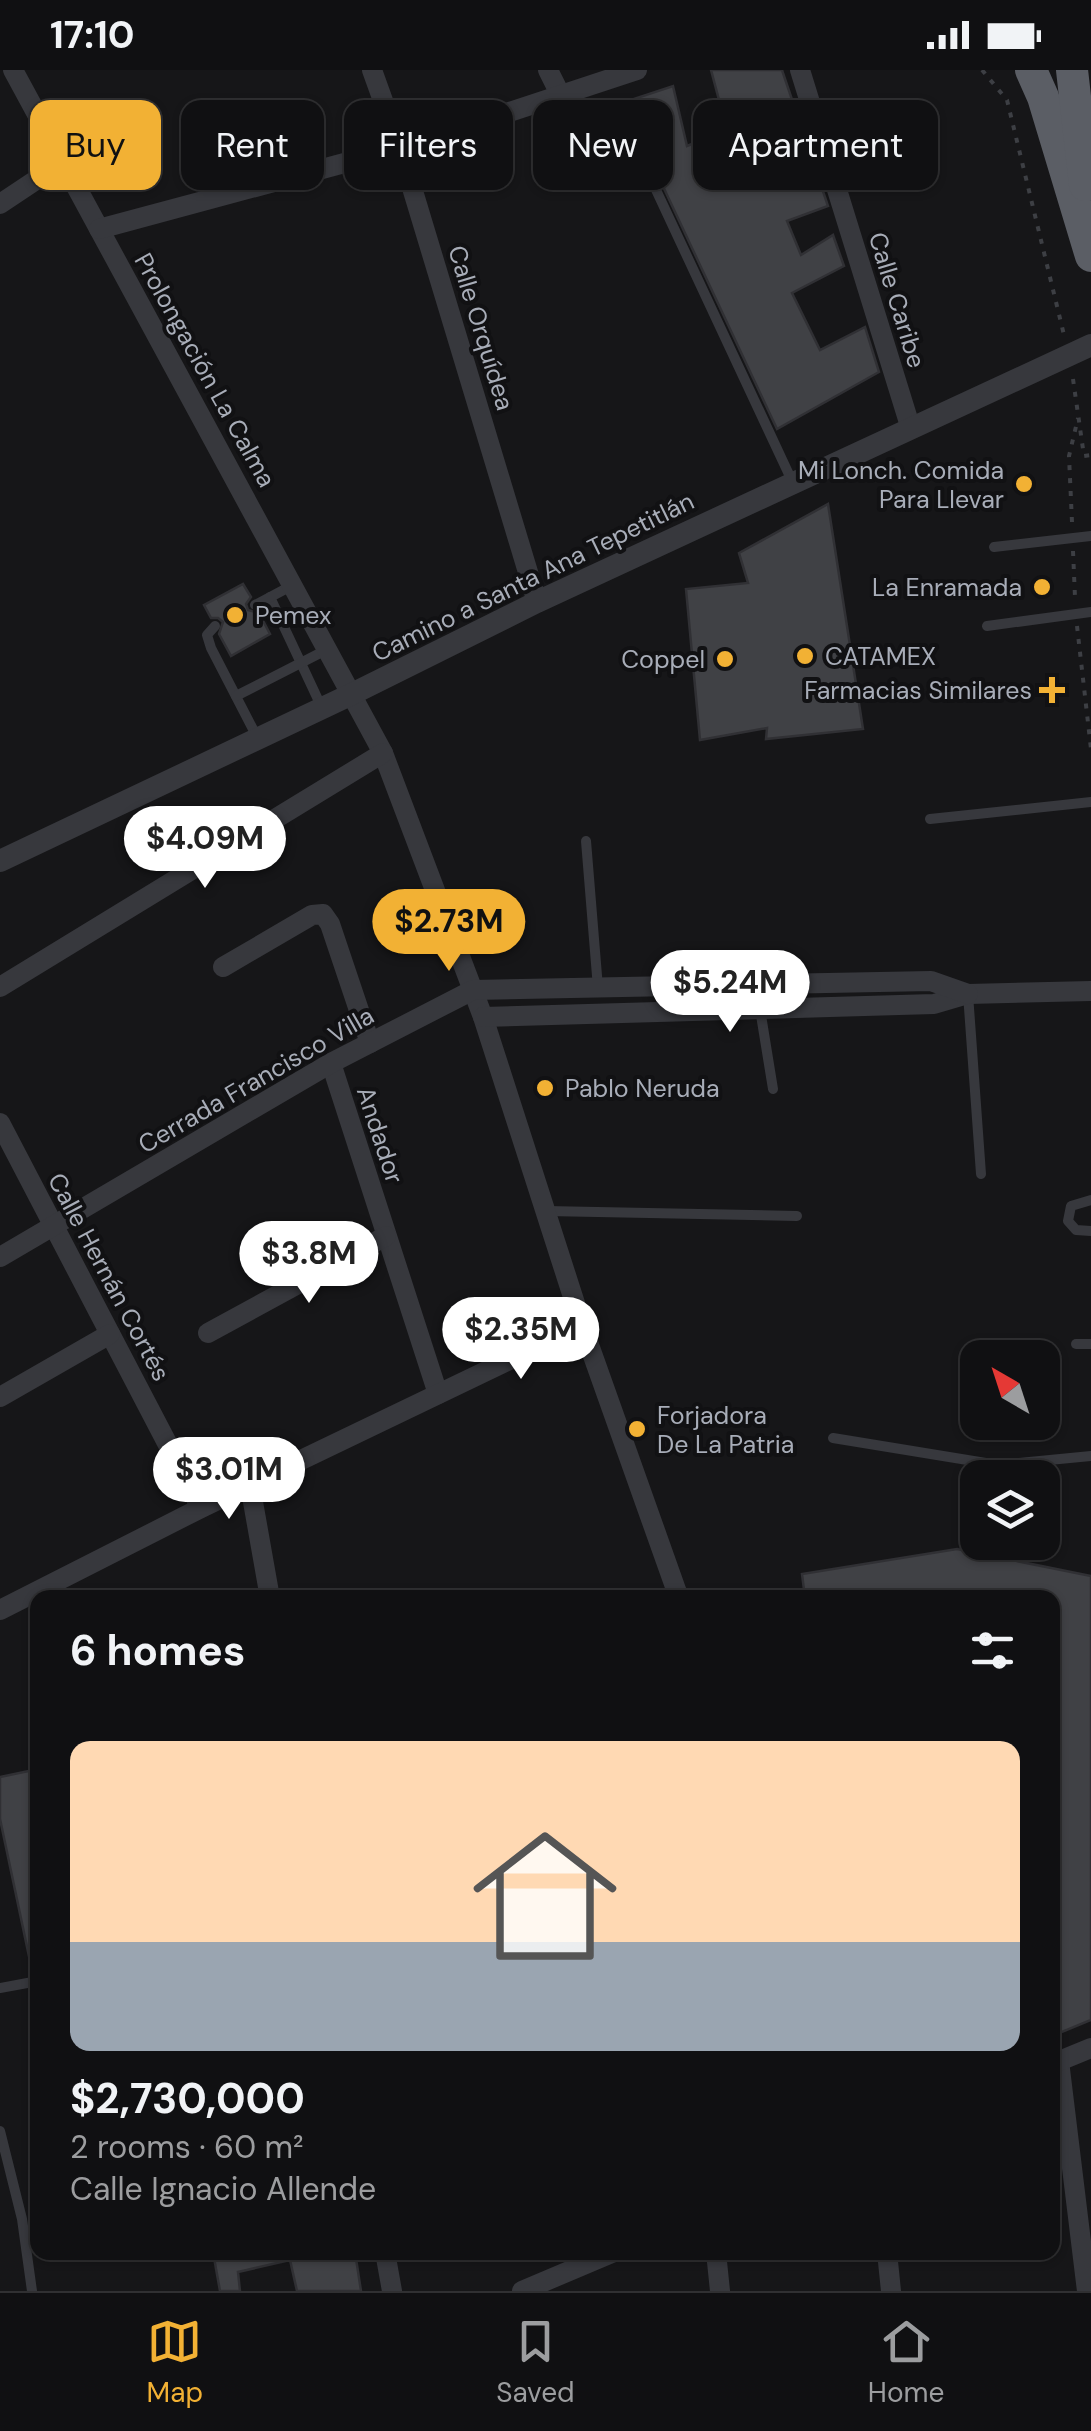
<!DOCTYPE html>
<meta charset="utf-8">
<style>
body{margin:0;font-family:"DM Sans",sans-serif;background:#1e1e20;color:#f1f3f6;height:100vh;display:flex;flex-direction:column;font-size:38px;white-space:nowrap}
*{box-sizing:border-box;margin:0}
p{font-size:32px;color:#9c9d9f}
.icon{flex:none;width:55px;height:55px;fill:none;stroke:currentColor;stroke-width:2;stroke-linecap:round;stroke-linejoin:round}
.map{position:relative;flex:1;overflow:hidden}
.side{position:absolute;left:30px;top:1520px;width:1030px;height:670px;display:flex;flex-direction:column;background:#101012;border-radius:20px;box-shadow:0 2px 8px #0004,0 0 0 2px #303032}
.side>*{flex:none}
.banner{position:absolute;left:30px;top:30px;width:1032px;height:90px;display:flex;gap:20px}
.needle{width:65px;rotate:321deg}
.controls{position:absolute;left:960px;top:1270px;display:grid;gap:20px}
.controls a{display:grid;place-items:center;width:100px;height:100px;border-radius:20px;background:#101012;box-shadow:0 2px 8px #0004,0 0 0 2px #303032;font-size:50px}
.price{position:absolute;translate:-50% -85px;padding:0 22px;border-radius:35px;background:#fff;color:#222;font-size:32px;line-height:65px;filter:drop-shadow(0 2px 5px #0008)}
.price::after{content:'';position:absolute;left:50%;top:60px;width:30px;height:22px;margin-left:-15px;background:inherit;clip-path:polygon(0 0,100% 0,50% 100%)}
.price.on{background:#f2b134;color:#111}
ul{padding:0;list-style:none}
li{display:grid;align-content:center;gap:20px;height:530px;padding:0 40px}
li+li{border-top:2px solid #303032}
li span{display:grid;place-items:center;height:310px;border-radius:20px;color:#555}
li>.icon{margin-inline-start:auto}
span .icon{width:180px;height:180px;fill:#fffc;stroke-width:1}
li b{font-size:42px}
h2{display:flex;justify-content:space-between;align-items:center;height:120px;padding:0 40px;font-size:42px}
.chip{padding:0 35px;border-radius:20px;background:#101012;box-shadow:0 2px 8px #0004,0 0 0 2px #303032;font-size:35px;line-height:90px}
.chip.on{background:#f2b134;color:#111}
.status{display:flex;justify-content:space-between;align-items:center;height:70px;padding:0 50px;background:#101012;direction:ltr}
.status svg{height:28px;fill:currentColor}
.dock{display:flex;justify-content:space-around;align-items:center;height:140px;border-top:2px solid #303032;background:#101012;font-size:28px;color:#9c9d9f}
.dock a{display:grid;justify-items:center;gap:5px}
.dock .on{color:#f2b134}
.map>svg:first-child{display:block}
.building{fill:#404145;stroke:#303034;stroke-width:2.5}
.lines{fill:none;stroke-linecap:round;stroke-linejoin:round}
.path{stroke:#3d3f44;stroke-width:4;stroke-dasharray:5 8;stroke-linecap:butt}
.service{stroke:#37383d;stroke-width:10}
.minor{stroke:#37383d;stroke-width:20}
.tertiary{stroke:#37383d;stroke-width:22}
.trunk{stroke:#5b5e65;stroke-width:32}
.poi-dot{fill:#f2b134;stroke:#111113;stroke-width:4}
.labels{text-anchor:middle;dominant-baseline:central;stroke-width:8;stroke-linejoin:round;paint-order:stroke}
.street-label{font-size:25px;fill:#a8adb8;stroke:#111113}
.poi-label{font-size:25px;fill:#a8adb8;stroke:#111113;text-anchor:end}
</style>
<div class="status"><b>17:10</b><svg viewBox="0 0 49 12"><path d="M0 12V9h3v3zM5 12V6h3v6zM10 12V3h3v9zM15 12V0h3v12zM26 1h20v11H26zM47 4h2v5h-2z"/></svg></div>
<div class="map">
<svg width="1091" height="2221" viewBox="0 0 1091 2221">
<rect width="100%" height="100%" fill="#161618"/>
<g class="building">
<path d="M711,0H782L828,136L787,151L801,185L833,165L844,196L792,223L820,280L865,257L879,302L777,359L652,93L592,113L570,50L673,16L687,76L727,60Z"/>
<path d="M828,434L863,659L766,669L767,658L700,670L686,519L748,513L739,483Z"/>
<path d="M243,514L251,527L246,534L248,540L259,543L270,564L231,586L219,564L223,552L218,548H211L204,535Z"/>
<path d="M957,1479L1091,1506V1950L1052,1966V1528H805L802,1504Z"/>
<path d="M38,1699V1890L30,1891L0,1749V1707Z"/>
<path d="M213,2182H355L361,2221H297L290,2190L238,2202L240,2221H220Z"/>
</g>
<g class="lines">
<g class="path">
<path d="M982,0L1007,30L1064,265"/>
<path d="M1073,309L1084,386L1091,385"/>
<path d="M1072,452L1069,386L1078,348"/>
<path d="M1073,481L1075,527"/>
<path d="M1077,556L1091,679"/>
</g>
<g class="service">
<path d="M650,107L793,413"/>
<path d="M994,477L1091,466"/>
<path d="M270,527L322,638"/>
<path d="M255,535L293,515"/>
<path d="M215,556L207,565L211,578L257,667"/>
<path d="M987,556L1091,542"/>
<path d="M236,626L328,579"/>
<path d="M930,749L1091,732"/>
<path d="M586,771L598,918"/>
<path d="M968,924L981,1104"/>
<path d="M760,939L773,1019"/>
<path d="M1091,1130L1071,1136L1068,1151L1076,1160L1091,1161"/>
<path d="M546,1141L797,1146"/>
<path d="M1076,1274H1091"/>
<path d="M833,1368L998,1395L1091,1386"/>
<path d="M0,1918L38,1911"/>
<path d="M0,2061L22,2149L32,2221"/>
</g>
<g class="minor">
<path d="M13,0L383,683L483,947L582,1255L679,1528"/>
<path d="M372,0L400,78L537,532"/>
<path d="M548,0L560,24"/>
<path d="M800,0L911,359"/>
<path d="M0,134L63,92"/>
<path d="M99,159L400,78L637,0"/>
<path d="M223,897L312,845L323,844L330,854L370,973"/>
<path d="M0,917L383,683"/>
<path d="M483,947L934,934L968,924L1091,921"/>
<path d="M331,993L438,1324"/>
<path d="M0,1053L201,1438"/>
<path d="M0,1187L331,993L473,920L931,911L968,924"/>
<path d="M208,1263L386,1166"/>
<path d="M0,1327L110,1264"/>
<path d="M250,1415L270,1528"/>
<path d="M0,1540L201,1438L582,1255"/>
<path d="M1059,1991L1087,2221"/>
<path d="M1052,1994L1091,1978"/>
<path d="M385,2182L392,2221"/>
<path d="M716,2182L720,2221"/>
<path d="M887,2182L891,2221"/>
<path d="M522,2221L614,2182"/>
</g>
<path class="tertiary" d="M0,791L352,624L537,532L1091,275"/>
<g class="trunk">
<path d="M1031,0L1043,27L1091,186"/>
<path d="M1072,0L1085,115"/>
</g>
</g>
<g class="poi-dot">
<circle cx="1024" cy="414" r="10"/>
<circle cx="1042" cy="517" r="10"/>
<circle cx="235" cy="545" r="10"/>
<circle cx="805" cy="586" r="10"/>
<circle cx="725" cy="589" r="10"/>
<path d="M1047 605h10v10h10v10h-10v10h-10v-10h-10v-10h10z"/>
<circle cx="545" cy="1018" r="10"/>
<circle cx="637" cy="1359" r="10"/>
</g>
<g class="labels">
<g class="street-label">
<text transform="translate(897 230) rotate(73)">Calle Caribe</text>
<text transform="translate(481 258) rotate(73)">Calle Orquídea</text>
<text transform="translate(205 300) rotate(61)">Prolongación La Calma</text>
<text transform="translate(533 507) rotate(-26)">Camino a Santa Ana Tepetitlán</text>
<text transform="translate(256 1010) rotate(-30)">Cerrada Francisco Villa</text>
<text transform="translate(380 1065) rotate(72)">Andador</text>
<text transform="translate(109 1207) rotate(62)">Calle Hernán Cortés</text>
</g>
<g class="poi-label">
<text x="1004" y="400">Mi Lonch. Comida<tspan x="1004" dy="29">Para Llevar</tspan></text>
<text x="1022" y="517">La Enramada</text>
<text x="255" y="545" text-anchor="start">Pemex</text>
<text x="825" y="586" text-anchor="start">CATAMEX</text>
<text x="705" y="589">Coppel</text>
<text x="1032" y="620">Farmacias Similares</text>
<text x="565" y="1018" text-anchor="start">Pablo Neruda</text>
<text x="657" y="1345" text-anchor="start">Forjadora<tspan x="657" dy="29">De La Patria</tspan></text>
</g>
</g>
</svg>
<div class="controls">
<a><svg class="needle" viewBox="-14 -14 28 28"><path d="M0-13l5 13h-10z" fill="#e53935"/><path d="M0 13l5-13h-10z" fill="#9c9d9f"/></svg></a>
<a><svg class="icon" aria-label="layers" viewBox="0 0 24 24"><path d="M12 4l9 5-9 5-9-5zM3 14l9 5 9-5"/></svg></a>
</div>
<b class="price" style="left:205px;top:821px">$4.09M</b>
<b class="price on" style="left:449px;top:904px">$2.73M</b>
<b class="price" style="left:730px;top:965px">$5.24M</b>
<b class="price" style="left:309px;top:1236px">$3.8M</b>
<b class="price" style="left:521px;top:1312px">$2.35M</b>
<b class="price" style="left:229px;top:1452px">$3.01M</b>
<div class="banner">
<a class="chip on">Buy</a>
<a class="chip">Rent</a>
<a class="chip">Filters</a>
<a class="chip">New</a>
<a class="chip">Apartment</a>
</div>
<section class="side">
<h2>6 homes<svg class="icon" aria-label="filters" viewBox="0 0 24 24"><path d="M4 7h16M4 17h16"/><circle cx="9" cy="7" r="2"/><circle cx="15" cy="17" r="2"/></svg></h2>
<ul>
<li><span style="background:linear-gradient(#ffd9b3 65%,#9aa5b1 0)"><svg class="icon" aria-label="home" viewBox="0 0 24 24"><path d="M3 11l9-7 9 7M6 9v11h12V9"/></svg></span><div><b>$2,730,000</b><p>2 rooms · 60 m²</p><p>Calle Ignacio Allende</p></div></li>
</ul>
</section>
</div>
<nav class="dock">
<a class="on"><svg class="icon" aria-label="map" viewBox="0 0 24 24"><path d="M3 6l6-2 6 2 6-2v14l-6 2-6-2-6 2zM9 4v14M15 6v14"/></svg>Map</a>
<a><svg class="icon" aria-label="saved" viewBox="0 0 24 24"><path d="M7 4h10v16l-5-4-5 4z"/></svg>Saved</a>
<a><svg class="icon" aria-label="home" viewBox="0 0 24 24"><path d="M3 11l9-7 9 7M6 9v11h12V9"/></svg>Home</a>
</nav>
